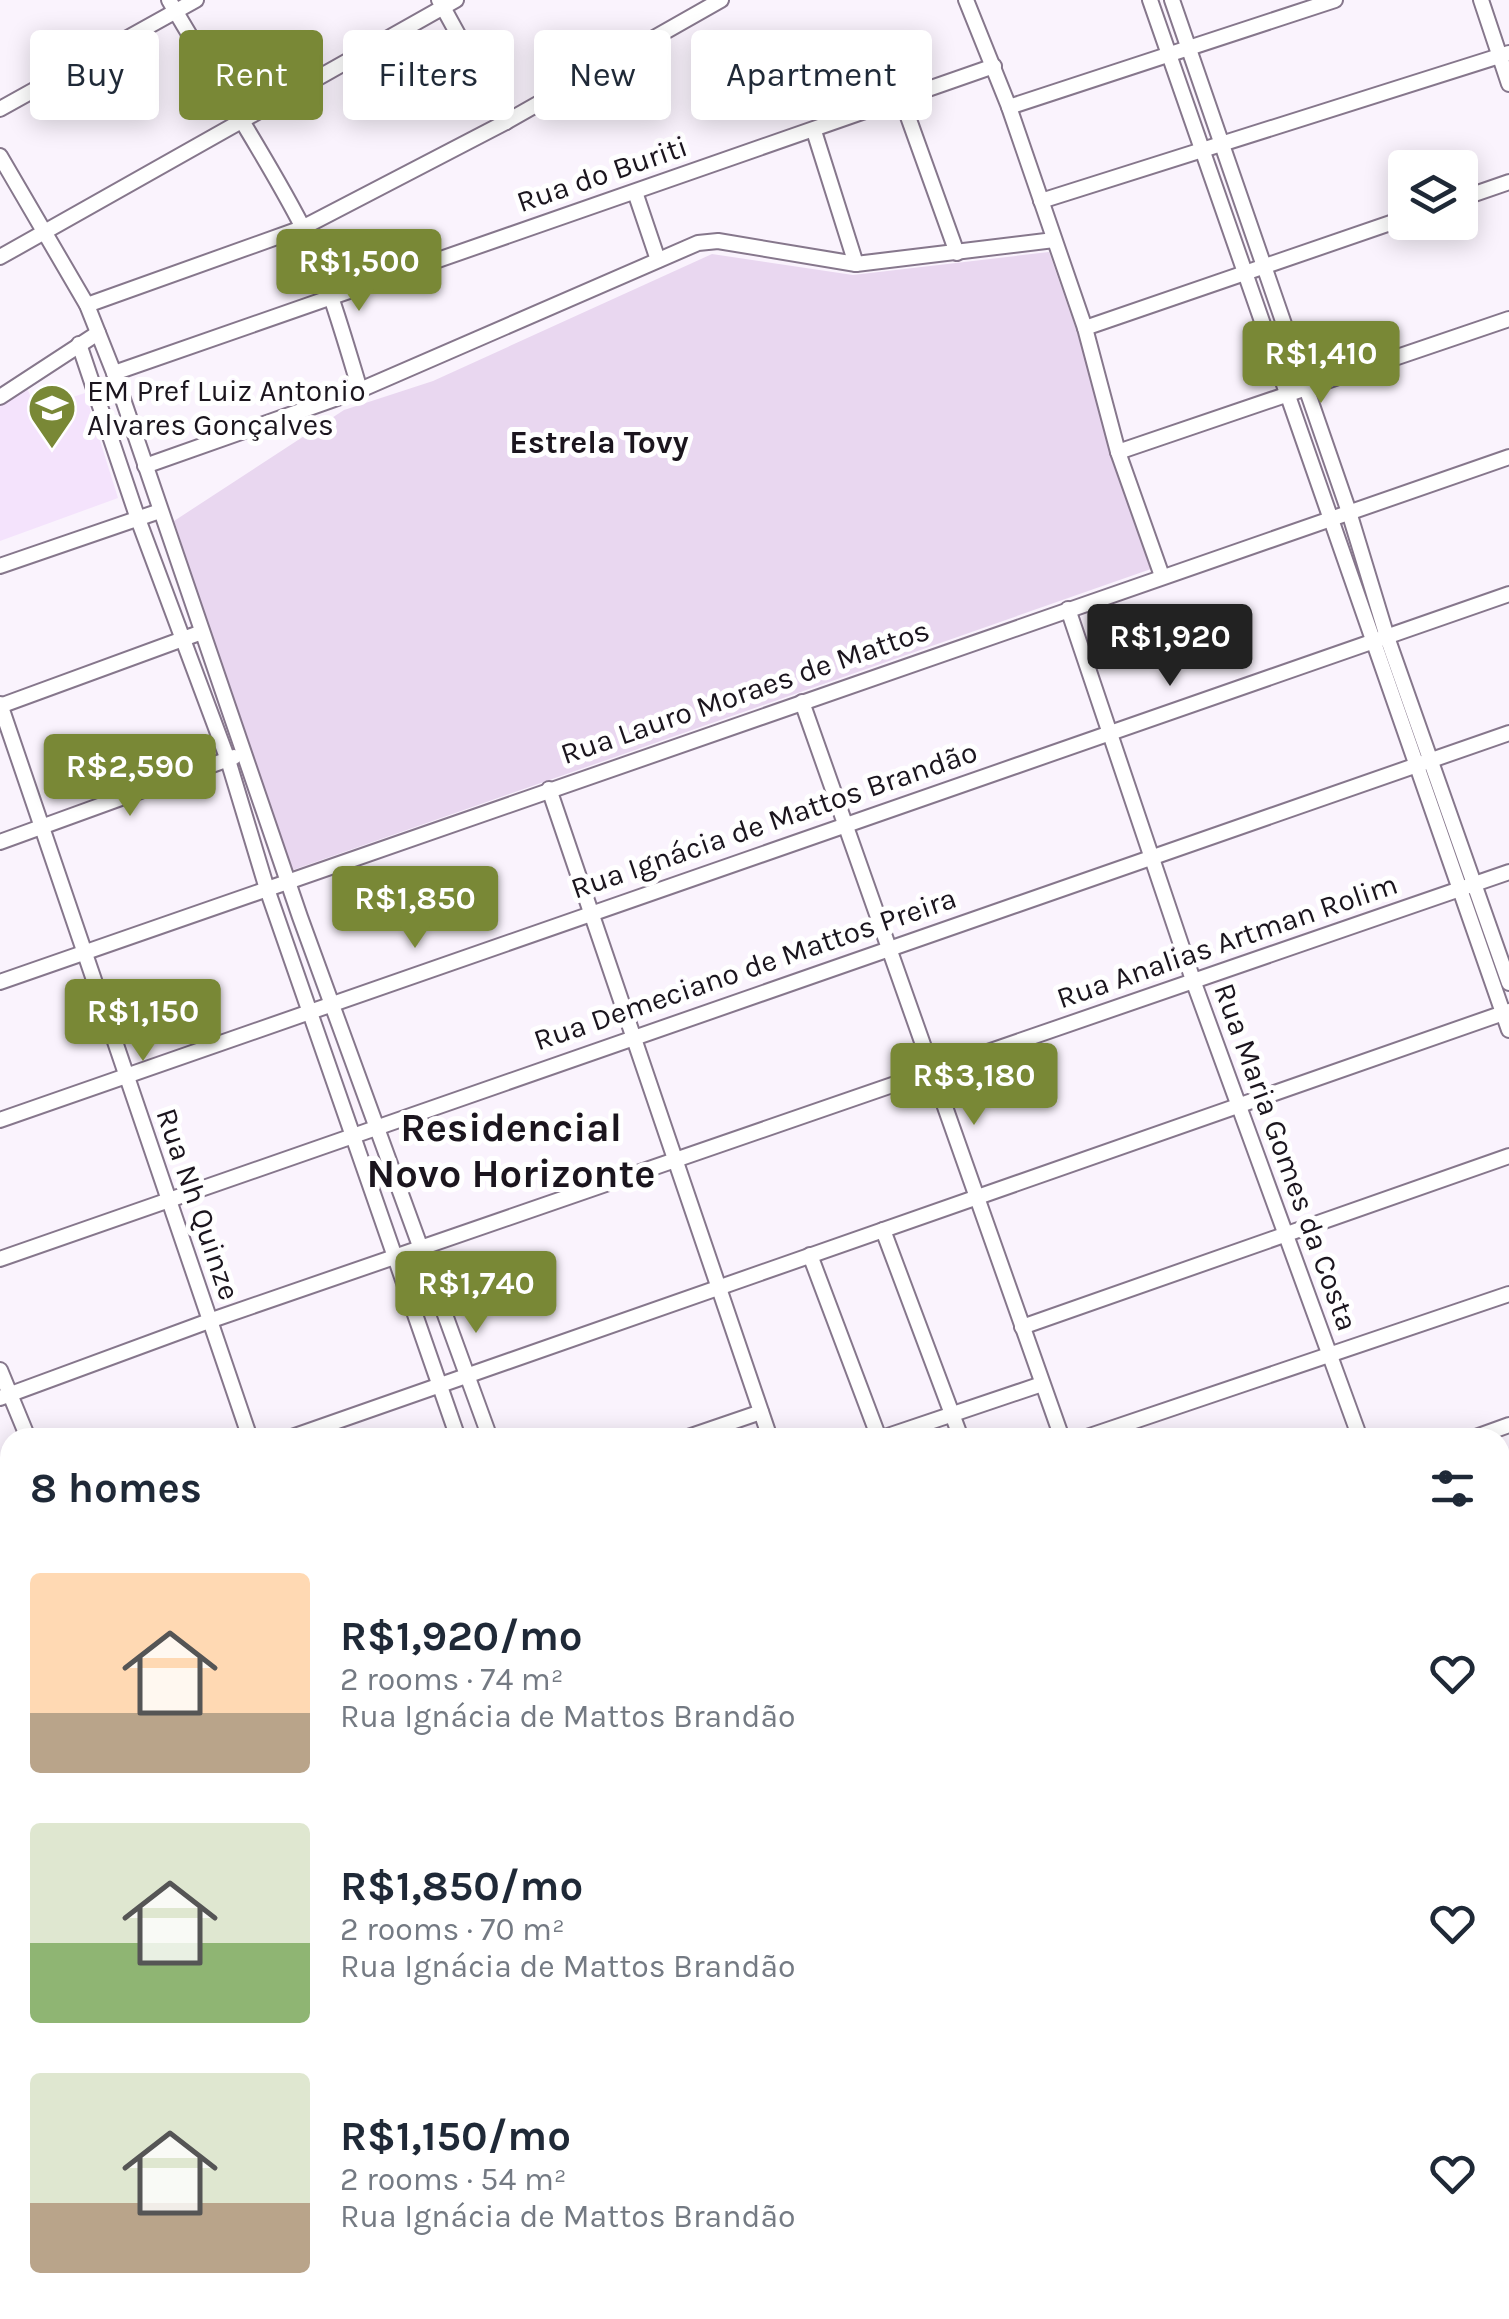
<!DOCTYPE html>
<meta charset="utf-8">
<style>
body{margin:0;font-family:Karla,sans-serif;background:#f2f2f3;color:#1f2937;height:100vh;display:flex;flex-direction:column;font-size:38px;white-space:nowrap}
*{box-sizing:border-box;margin:0}
p{font-size:32px;color:#747a83}
.icon{flex:none;width:55px;height:55px;fill:none;stroke:currentColor;stroke-width:2;stroke-linecap:round;stroke-linejoin:round}
.map{position:relative;flex:1;overflow:hidden}
.drawer{position:absolute;left:0px;top:1428px;width:1510px;height:892px;display:flex;flex-direction:column;background:#fff;border-radius:30px 30px 0 0;box-shadow:0 5px 25px #0003}
.drawer>*{flex:none}
.banner{position:absolute;left:30px;top:30px;width:1000px;height:90px;display:flex;gap:20px}
.fabs{position:absolute;left:1388px;top:150px;display:grid;gap:20px}
.fabs a{display:grid;place-items:center;width:90px;height:90px;border-radius:10px;background:#fff;box-shadow:0 5px 25px #0003;font-size:50px}
.price{position:absolute;translate:-50% -85px;padding:0 22px;border-radius:10px;background:#798836;color:#fff;font-size:32px;line-height:65px;filter:drop-shadow(0 2px 5px #0008)}
.price::after{content:'';position:absolute;left:50%;top:60px;width:30px;height:22px;margin-left:-15px;background:inherit;clip-path:polygon(0 0,100% 0,50% 100%)}
.price.on{background:#222;color:#fff}
ul{padding:0;list-style:none}
li{display:flex;align-items:center;gap:30px;height:250px;padding:0 30px}
li span{display:grid;place-items:center;flex:none;width:280px;height:200px;border-radius:10px;color:#555}
li>.icon{margin-inline-start:auto}
span .icon{width:120px;height:120px;fill:#fffc;stroke-width:1}
li b{font-size:42px}
h2{display:flex;justify-content:space-between;align-items:center;height:120px;padding:0 30px;font-size:42px}
.chip{padding:0 35px;border-radius:10px;background:#fff;box-shadow:0 5px 25px #0003;font-size:35px;line-height:90px}
.chip.on{background:#798836;color:#fff}
.map>svg:first-child{display:block}
.built{fill:#f4e3fc}
.green{fill:#e9d7f0}
.lines{fill:none;stroke-linecap:round;stroke-linejoin:round}
.minor-casing{stroke:#86778c;stroke-width:18}
.minor{stroke:#fff;stroke-width:14}
.labels{text-anchor:middle;dominant-baseline:central;stroke-width:10;stroke-linejoin:round;paint-order:stroke}
.street-label{font-size:30px;fill:#1b151e;stroke:#fff}
.poi-label{font-size:30px;fill:#1b151e;stroke:#fff;text-anchor:start}
.neighbourhood-label{font-size:32px;font-weight:bold;fill:#1b151e;stroke:#fff}
.district-label{font-size:40px;font-weight:bold;fill:#1b151e;stroke:#fff}
</style>
<div class="map">
<svg width="1509" height="2319" viewBox="0 0 1509 2319">
<rect width="100%" height="100%" fill="#faf3fd"/>
<path class="built" d="M27,388L36,409L85,393L118,498L0,541V406Z"/>
<path class="green" d="M1049,252L1122,461L1118,468L1151,569L290,871L174,521L344,410L433,381L712,254L853,275Z"/>
<g class="lines">
<g class="minor-casing">
<g id="minor">
<path d="M169,0C212,75 261,147 301,224C327,276 343,334 360,390"/>
<path d="M439,0L506,122"/>
<path d="M966,0L1009,107L1085,328L1118,452L1162,576"/>
<path d="M1150,0L1509,1030"/>
<path d="M1172,0L1349,512L1387,637L1509,983"/>
<path d="M1481,0L1509,84"/>
<path d="M902,100L957,253"/>
<path d="M1009,107L1335,0"/>
<path d="M0,109L196,0"/>
<path d="M814,131L856,264"/>
<path d="M0,156L87,305L114,373L300,917L490,1438"/>
<path d="M635,192L658,260"/>
<path d="M1460,199L1509,182"/>
<path d="M1041,201L1509,53"/>
<path d="M0,257L456,0"/>
<path d="M87,305L302,228L506,122L721,0"/>
<path d="M1085,328L1405,218"/>
<path d="M79,344L138,519L228,760L267,889L458,1438"/>
<path d="M114,373L994,66"/>
<path d="M0,397L98,333"/>
<path d="M1118,452L1509,319"/>
<path d="M145,466L360,390L698,243L718,241L856,264L1054,240"/>
<path d="M0,566L160,511"/>
<path d="M1068,609L1194,983L1360,1438"/>
<path d="M802,702L1062,1438"/>
<path d="M0,704L250,1438"/>
<path d="M0,706L202,632"/>
<path d="M549,789L770,1438"/>
<path d="M0,842L234,757"/>
<path d="M0,982L1509,457"/>
<path d="M0,1120L1509,594"/>
<path d="M883,1230L961,1438"/>
<path d="M810,1255L879,1438"/>
<path d="M0,1259L1509,733"/>
<path d="M1022,1327L1509,1156"/>
<path d="M0,1370L28,1438"/>
<path d="M0,1398L209,1321L1509,872"/>
<path d="M289,1438L1509,1011"/>
<path d="M685,1438L761,1412"/>
<path d="M882,1438L1042,1384"/>
<path d="M1084,1438L1509,1294"/>
<path d="M1473,1438L1509,1425"/>
<path d="M0,1491L10,1487"/>
<path d="M0,1523L10,1522"/>
<path d="M0,1549H3L0,1671"/>
<path d="M1500,1569L1509,1565"/>
<path d="M1500,1710L1509,1707"/>
<path d="M1500,1844L1509,1870"/>
<path d="M1500,1986L1509,1983"/>
<path d="M1500,2179L1509,2175"/>
<path d="M1500,2268L1509,2265"/>
<path d="M669,2310L672,2319"/>
<path d="M770,2310L773,2319"/>
<path d="M797,2310L800,2319"/>
<path d="M887,2310L891,2319"/>
<path d="M982,2310L985,2319"/>
<path d="M1073,2310L1077,2319"/>
<path d="M1166,2310L1169,2319"/>
<path d="M1279,2310L1289,2319"/>
<path d="M17,2319L18,2310"/>
<path d="M189,2319V2310"/>
<path d="M551,2319L577,2310"/>
<path d="M1338,2319L1365,2310"/>
<path d="M1433,2319L1436,2310"/>
</g>
</g>
<use href="#minor" class="minor"/>
</g>
<defs>
<g id="school-pin" transform="scale(2.5)"><path d="M0 17L-7.5 6A9.5 9.5 0 1 1 7.5 6Z" fill="#798836" stroke="#fff"/><path d="M0-5L7-2L0 1L-7-2ZM-4 1L0 2.5L4 1V4Q0 6-4 4Z" fill="#fff"/></g>
</defs>
<g fill-rule="evenodd">
<use href="#school-pin" x="52" y="408"/>
</g>
<g class="labels">
<g class="street-label">
<text transform="translate(602 174) rotate(-19)">Rua do Buriti</text>
<text transform="translate(745 692) rotate(-19)">Rua Lauro Moraes de Mattos</text>
<text transform="translate(774 820) rotate(-19)">Rua Ignácia de Mattos Brandão</text>
<text transform="translate(1227 941) rotate(-19)">Rua Analias Artman Rolim</text>
<text transform="translate(745 969) rotate(-19)">Rua Demeciano de Mattos Preira</text>
<text transform="translate(1286 1157) rotate(70)">Rua Maria Gomes da Costa</text>
<text transform="translate(198 1204) rotate(71)">Rua Nh Quinze</text>
</g>
<g class="poi-label">
<text x="87" y="391">EM Pref Luiz Antonio<tspan x="87" dy="34">Alvares Gonçalves</tspan></text>
</g>
<g class="neighbourhood-label">
<text x="599" y="442">Estrela Tovy</text>
</g>
<g class="district-label">
<text x="511" y="1127">Residencial<tspan x="511" dy="46">Novo Horizonte</tspan></text>
</g>
</g>
</svg>
<div class="fabs">
<a><svg class="icon" aria-label="layers" viewBox="0 0 24 24"><path d="M12 4l9 5-9 5-9-5zM3 14l9 5 9-5"/></svg></a>
</div>
<b class="price" style="left:359px;top:314px">R$1,500</b>
<b class="price" style="left:1321px;top:406px">R$1,410</b>
<b class="price on" style="left:1170px;top:689px">R$1,920</b>
<b class="price" style="left:130px;top:819px">R$2,590</b>
<b class="price" style="left:415px;top:951px">R$1,850</b>
<b class="price" style="left:143px;top:1064px">R$1,150</b>
<b class="price" style="left:974px;top:1128px">R$3,180</b>
<b class="price" style="left:476px;top:1336px">R$1,740</b>
<div class="banner">
<a class="chip">Buy</a>
<a class="chip on">Rent</a>
<a class="chip">Filters</a>
<a class="chip">New</a>
<a class="chip">Apartment</a>
</div>
<section class="drawer">
<h2>8 homes<svg class="icon" aria-label="filters" viewBox="0 0 24 24"><path d="M4 7h16M4 17h16"/><circle cx="9" cy="7" r="2"/><circle cx="15" cy="17" r="2"/></svg></h2>
<ul>
<li><span style="background:linear-gradient(#ffd9b3 70%,#b9a48a 0)"><svg class="icon" aria-label="home" viewBox="0 0 24 24"><path d="M3 11l9-7 9 7M6 9v11h12V9"/></svg></span><div><b>R$1,920/mo</b><p>2 rooms · 74 m²</p><p>Rua Ignácia de Mattos Brandão</p></div><svg class="icon" aria-label="heart" viewBox="0 0 24 24"><path d="M12 20l-8-8c-3-5 5-10 8-4 3-6 11-1 8 4z"/></svg></li>
<li><span style="background:linear-gradient(#dfe7d0 60%,#8fb573 0)"><svg class="icon" aria-label="home" viewBox="0 0 24 24"><path d="M3 11l9-7 9 7M6 9v11h12V9"/></svg></span><div><b>R$1,850/mo</b><p>2 rooms · 70 m²</p><p>Rua Ignácia de Mattos Brandão</p></div><svg class="icon" aria-label="heart" viewBox="0 0 24 24"><path d="M12 20l-8-8c-3-5 5-10 8-4 3-6 11-1 8 4z"/></svg></li>
<li><span style="background:linear-gradient(#dfe7d0 65%,#b9a48a 0)"><svg class="icon" aria-label="home" viewBox="0 0 24 24"><path d="M3 11l9-7 9 7M6 9v11h12V9"/></svg></span><div><b>R$1,150/mo</b><p>2 rooms · 54 m²</p><p>Rua Ignácia de Mattos Brandão</p></div><svg class="icon" aria-label="heart" viewBox="0 0 24 24"><path d="M12 20l-8-8c-3-5 5-10 8-4 3-6 11-1 8 4z"/></svg></li>
</ul>
</section>
</div>
